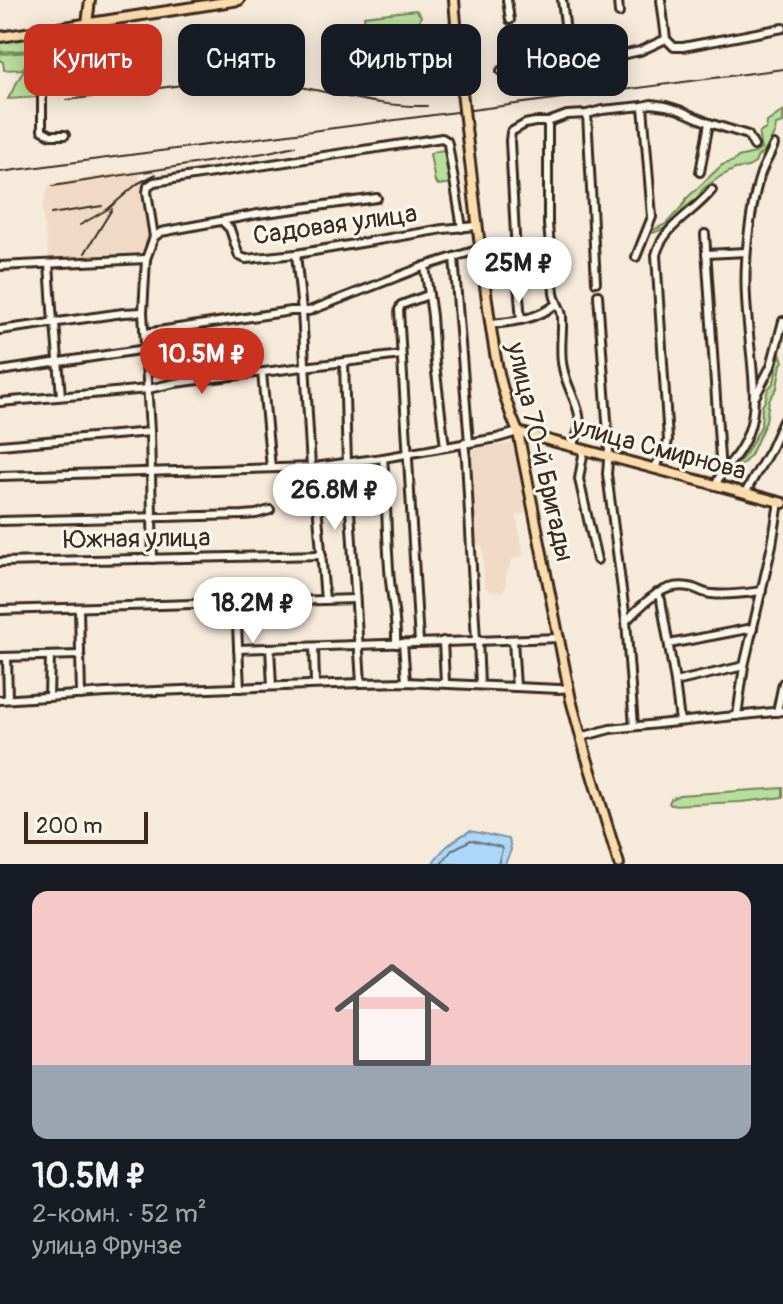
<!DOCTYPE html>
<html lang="ru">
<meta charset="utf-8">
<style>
body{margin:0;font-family:Pangolin,sans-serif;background:#20242c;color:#f1f3f6;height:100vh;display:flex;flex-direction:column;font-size:30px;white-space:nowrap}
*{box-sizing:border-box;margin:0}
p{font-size:26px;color:#9ea1a6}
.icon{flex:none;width:44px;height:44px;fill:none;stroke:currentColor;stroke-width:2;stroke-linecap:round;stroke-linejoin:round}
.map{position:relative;height:864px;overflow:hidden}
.drawer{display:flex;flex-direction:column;background:#171b24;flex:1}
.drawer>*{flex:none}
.guide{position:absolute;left:24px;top:24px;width:736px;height:72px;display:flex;gap:16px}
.scale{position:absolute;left:24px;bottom:20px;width:124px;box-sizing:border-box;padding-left:8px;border:4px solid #3b2a1e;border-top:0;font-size:22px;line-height:28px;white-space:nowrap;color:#3b2a1e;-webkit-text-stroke:6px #fbf7ec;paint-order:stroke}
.price{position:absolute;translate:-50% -68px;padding:0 18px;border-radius:28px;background:#fff;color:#222;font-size:26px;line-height:52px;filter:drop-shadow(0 2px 4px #0008)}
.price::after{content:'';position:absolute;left:50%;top:48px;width:24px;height:18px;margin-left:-12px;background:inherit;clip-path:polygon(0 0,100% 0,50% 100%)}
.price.selected{background:#c8321e;color:#fff}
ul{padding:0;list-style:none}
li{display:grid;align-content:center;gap:16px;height:424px;padding:0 32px}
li+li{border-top:2px solid #363941}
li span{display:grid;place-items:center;height:248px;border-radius:16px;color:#555}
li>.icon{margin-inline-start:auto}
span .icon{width:144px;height:144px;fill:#fffc;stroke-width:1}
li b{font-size:34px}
.pill{padding:0 28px;border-radius:16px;background:#171b24;box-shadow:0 4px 20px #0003;font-size:28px;line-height:72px}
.pill.selected{background:#c8321e;color:#fff}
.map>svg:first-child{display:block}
.built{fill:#f0dac5}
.green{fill:#b6df9b;stroke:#78845c;stroke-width:2}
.water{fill:#add7f8;stroke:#7f92a1;stroke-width:2}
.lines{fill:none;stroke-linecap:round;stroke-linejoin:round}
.shore{stroke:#696f75;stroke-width:2}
.minor-casing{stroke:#3b2a1e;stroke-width:12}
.major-casing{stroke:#3b2a1e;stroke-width:14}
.minor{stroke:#fbf7ec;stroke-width:6}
.major{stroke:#fcdcac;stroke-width:8}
.rail{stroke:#3b2a1e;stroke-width:2}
.major-bridge-casing{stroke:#3b2a1e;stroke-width:14;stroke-linecap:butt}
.major-bridge{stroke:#fcdcac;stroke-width:8}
.labels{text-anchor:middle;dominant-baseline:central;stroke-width:6;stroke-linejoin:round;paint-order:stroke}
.street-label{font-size:26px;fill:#3b2a1e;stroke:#fbf7ec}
</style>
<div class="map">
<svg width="783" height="864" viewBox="0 0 783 864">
<rect width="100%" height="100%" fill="#f6eada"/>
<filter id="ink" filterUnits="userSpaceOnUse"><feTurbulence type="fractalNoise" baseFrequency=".0125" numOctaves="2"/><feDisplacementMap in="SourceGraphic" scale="16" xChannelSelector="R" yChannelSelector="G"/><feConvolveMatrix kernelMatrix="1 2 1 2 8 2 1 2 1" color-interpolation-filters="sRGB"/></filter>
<g filter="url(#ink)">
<g class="built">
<path d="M138,170L143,191L150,237L141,255L133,258L49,261L42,207L50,184Z"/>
<path d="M515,443L526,513L516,516L524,555L513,559L506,575V586L503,591L492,592L484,586L483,547L473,541L474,535L473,482L469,475L468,450Z"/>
</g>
<g class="green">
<path d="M416,10L421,16L418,27L366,32L364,16Z"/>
<path d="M38,35L41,39H39L33,50L0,52V40Z"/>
<path d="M34,51H41L39,97L8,99Z"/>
<path d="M32,52L23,69L4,70L3,62L0,60V54Z"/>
<path d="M783,111V123L776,125L775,132L770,142L764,152L758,156L755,163L748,167L735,169L721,176L703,189L696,200L686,207L669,227L653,233L649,232L666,224L685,203L686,199L722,165L734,161L738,157L755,153L761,149L759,138L760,132L766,129L767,122Z"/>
<path d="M443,150L445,153L450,181L447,184L438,185L435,182L430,154L433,152Z"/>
<path d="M781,355L783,362L781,364L777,388L769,400L766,421L751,455L737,470L736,478H731L730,474L747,452L761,426L762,406L765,401L768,389L774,382L778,360Z"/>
<path d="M783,788V797L741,802L671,805L669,803L671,799L679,795Z"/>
</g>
<path class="water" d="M470,831L509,839L511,850L505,864H432C442,849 453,840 470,831Z"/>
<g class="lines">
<path class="shore" d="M441,864L452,850L471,840L501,847L502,850L498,864"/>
<g class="minor-casing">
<g id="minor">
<path d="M507,0L510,20"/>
<path d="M562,0L566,32L575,52L574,62"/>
<path d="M618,0L619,13"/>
<path d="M661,0L666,39"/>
<path d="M42,31V130L51,135H65"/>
<path d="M501,71L612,57L640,51L666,39L674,47H683L783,28"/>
<path d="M587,114L596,282"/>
<path d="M548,122V224L554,293C555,302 562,309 562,317C563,334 559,351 563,368C569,399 591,414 572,446"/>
<path d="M700,172L709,123"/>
<path d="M222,221L230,229L239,256L246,259L296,254L443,229L477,226"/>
<path d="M705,234L721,473L716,485"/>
<path d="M154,237L147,192L148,186L154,182L442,138L447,141L448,144L462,228"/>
<path d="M296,254L302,311L311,467"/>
<path d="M706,254L746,252"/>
<path d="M454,257L469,443"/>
<path d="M636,257L652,217L643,106"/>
<path d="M49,264L53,323"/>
<path d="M0,266L146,259"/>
<path d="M425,266L432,316L435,364L445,447"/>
<path d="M598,295L609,448L607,474L626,621L634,726"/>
<path d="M521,320L517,273L510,141L511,132L525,124L535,122H548L567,115L587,114L602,110L643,106L651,104L666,106L679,110L709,123L748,135L754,146"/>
<path d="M55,323L61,396"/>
<path d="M490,324C514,322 538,319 556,304"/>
<path d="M0,330L123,313L143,312"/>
<path d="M145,333L291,311H309L425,266L480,249"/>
<path d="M344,363L347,464L361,683"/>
<path d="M0,371L146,349"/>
<path d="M262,373L271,468"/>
<path d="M755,397L771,366L783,321"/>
<path d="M0,402L148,389L175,383L401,355"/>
<path d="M464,443L466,459L476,640"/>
<path d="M0,445L150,432"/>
<path d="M584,449L579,479L597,560"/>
<path d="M383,458C387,499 386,540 390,580C392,601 397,622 396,644"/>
<path d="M314,467L325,600"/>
<path d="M654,468L666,450L668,440L656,255C663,226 694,213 712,190"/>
<path d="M721,473C759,436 756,403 751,354C748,324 744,293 746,263C747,239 753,195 761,173C765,163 770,155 774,145"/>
<path d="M0,476L314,467L383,458L497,438L518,432"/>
<path d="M745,493L770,450L783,421"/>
<path d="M0,521L243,515L256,514L270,510"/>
<path d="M153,559L150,432L143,312L146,259L154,237L161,232L258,214L377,198"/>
<path d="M0,562L322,555"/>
<path d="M657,593L661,600L675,682L680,721"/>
<path d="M236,604L240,688"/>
<path d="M79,608L81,695"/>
<path d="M0,610L355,599"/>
<path d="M626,621C643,604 662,582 689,587C697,588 704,594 712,594C728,596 746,593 762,591"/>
<path d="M478,640L480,685"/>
<path d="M513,640L516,687"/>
<path d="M443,641L445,683"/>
<path d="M419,642L399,310L401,305L428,295"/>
<path d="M403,643L406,682"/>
<path d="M669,644L753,628"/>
<path d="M314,647L315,684"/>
<path d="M270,648L272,686"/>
<path d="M238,649L560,638"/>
<path d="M0,657L80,655"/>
<path d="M7,657L8,699"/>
<path d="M675,682L744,666"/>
<path d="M49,697L50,656"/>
<path d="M0,700L106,693L361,683L406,682L559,689L569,688"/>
<path d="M777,712L783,683"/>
<path d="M737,716L744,666L772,545L779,502"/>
<path d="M581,737L610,729L783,711"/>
</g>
</g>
<g class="major-casing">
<g id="major">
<path d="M454,0L461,82"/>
<path d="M87,24L90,0"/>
<path d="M0,37L239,0"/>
<path d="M466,128C473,186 479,243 487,300C493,345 499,390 518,432L571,700L586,755L619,864"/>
<path d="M518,432L783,503"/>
</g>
</g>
<use href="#minor" class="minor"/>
<use href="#major" class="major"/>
<g class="rail">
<path d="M330,86L385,85L445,78"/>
<path d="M67,100L221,80C233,79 246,79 259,80C315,86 370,108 427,106"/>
<path d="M0,172L783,69"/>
<path d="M53,186L264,153L295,146"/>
<path d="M51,214L102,206"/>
<path d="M80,225L108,209L137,184L156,174"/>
<path d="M85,253L112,209"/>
</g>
<g class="major-bridge-casing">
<path id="major-bridge" d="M461,82L466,128"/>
</g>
<use href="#major-bridge" class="major-bridge"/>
</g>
</g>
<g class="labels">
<g class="street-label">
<text transform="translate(335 225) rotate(-8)">Садовая улица</text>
<text transform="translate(659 449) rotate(15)">улица Смирнова</text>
<text transform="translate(540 452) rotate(77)">улица 70-й Бригады</text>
<text transform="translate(137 539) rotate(-1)">Южная улица</text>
</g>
</g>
</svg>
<div class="scale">200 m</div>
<b class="price" style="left:519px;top:305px">25M ₽</b>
<b class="price selected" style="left:202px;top:396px">10.5M ₽</b>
<b class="price" style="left:335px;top:532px">26.8M ₽</b>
<b class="price" style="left:253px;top:645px">18.2M ₽</b>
<div class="guide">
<a class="pill selected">Купить</a>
<a class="pill">Снять</a>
<a class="pill">Фильтры</a>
<a class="pill">Новое</a>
</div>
</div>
<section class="drawer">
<ul>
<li><span style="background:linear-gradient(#f6c9c9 70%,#9aa5b1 0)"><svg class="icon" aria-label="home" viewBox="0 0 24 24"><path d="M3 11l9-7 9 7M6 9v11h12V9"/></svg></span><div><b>10.5M ₽</b><p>2-комн. · 52 m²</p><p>улица Фрунзе</p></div></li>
</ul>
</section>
